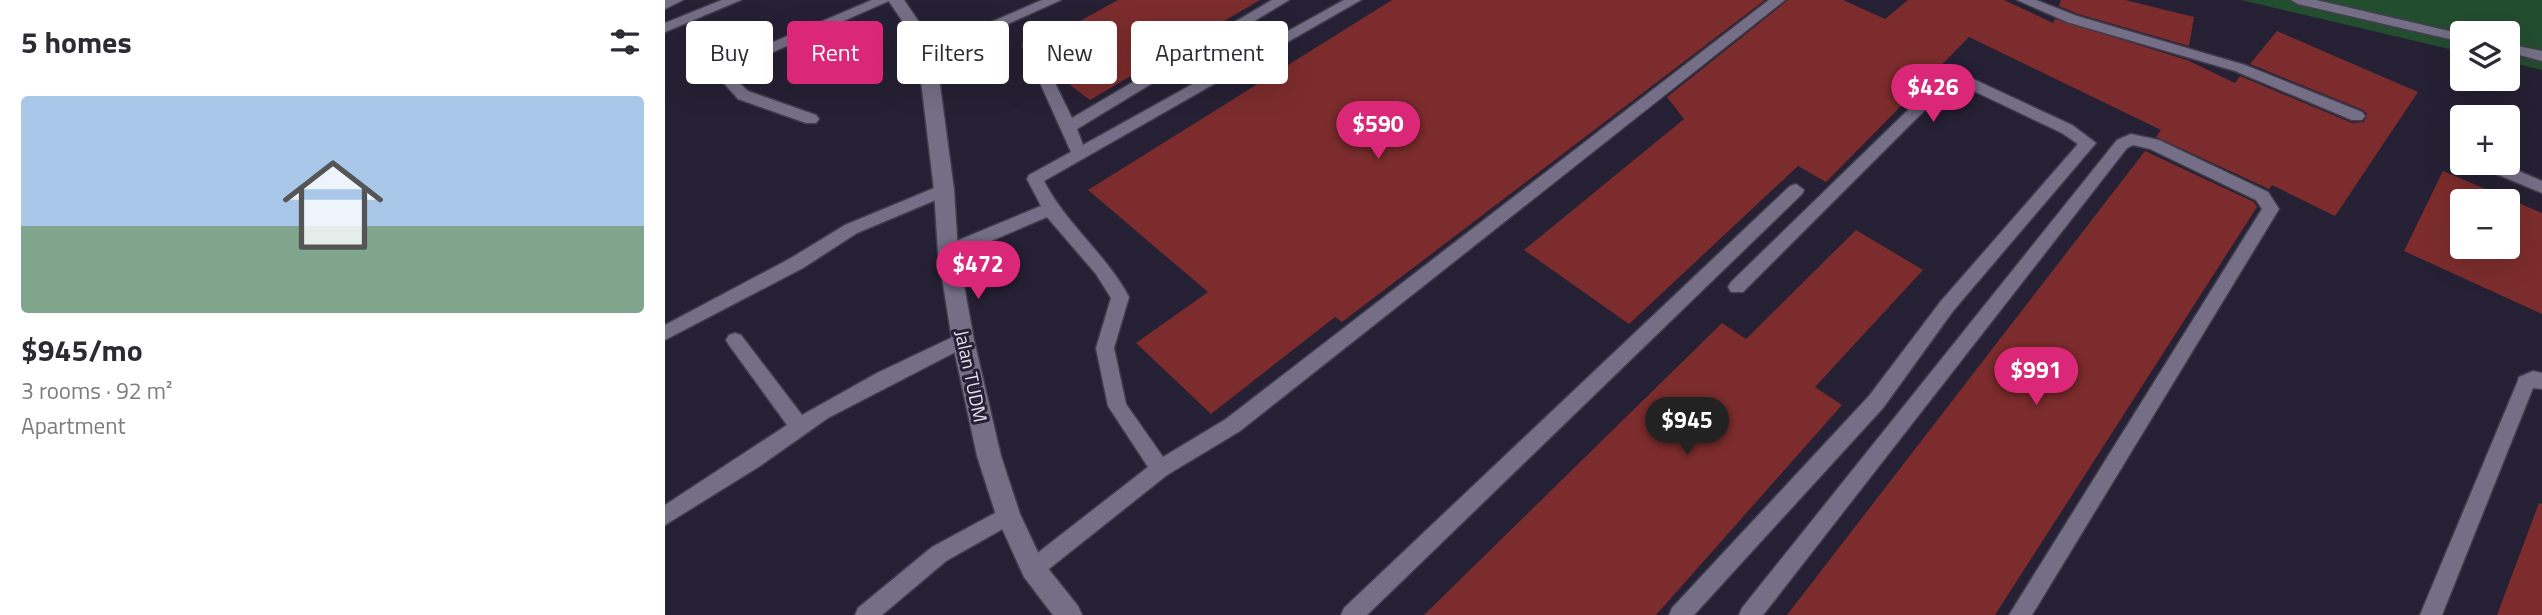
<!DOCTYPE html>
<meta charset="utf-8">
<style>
body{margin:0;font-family:"Titillium Web",sans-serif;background:#f7f7f7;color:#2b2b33;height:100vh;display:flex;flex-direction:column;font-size:26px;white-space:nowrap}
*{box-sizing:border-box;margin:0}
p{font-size:23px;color:#7c7c81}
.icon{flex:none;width:38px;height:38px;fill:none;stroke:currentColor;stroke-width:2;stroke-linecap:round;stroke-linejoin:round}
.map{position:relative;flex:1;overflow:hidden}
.drawer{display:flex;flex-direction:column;background:#fff;width:665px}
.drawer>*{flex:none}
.top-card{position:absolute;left:21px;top:21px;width:665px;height:63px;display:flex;gap:14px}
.fabs{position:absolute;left:1785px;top:21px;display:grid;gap:14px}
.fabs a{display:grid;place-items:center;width:70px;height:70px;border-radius:7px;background:#fff;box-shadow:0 7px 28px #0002;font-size:35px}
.price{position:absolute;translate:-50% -60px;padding:0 16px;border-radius:24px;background:#db2777;color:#fff;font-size:23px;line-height:46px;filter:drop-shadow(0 2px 4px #0008)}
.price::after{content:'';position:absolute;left:50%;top:42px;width:21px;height:16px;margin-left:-10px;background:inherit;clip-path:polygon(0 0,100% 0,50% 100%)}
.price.active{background:#222;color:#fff}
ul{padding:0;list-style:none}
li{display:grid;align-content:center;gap:14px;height:371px;padding:0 21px}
li span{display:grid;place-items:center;height:217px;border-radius:7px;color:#555}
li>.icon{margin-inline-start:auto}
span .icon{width:126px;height:126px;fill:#fffc;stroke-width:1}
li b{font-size:30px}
h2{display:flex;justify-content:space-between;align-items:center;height:84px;padding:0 21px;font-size:30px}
.chip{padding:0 24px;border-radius:7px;background:#fff;box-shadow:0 7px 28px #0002;font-size:24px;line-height:63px}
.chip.active{background:#db2777;color:#fff}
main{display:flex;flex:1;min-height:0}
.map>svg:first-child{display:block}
.green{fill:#234d2f}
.building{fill:#7c2c2c;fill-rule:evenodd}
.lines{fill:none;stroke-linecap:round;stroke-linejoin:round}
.lane-casing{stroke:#423d4d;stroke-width:3}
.street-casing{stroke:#423d4d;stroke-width:3}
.lane{fill:#746f86;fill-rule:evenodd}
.street{fill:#746f86;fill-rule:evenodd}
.labels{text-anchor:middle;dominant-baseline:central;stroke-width:6;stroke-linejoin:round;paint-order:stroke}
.street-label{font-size:19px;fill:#e2dfec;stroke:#252033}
</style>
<main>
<section class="drawer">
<h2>5 homes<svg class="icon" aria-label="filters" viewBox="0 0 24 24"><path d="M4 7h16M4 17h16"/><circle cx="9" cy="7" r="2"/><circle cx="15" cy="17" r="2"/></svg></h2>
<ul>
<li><span style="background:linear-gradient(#a9c7e8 60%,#7fa58c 0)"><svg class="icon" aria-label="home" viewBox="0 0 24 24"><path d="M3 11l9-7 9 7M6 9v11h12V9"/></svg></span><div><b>$945/mo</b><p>3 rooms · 92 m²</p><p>Apartment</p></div></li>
</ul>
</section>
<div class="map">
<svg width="1877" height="615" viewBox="0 0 1877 615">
<rect width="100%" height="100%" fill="#252033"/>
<path class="green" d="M1576,0H1877V70L1843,62V33H1797V52Z"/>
<g class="building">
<path d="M453,0H595L425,100L405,85L415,58L386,37Z"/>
<path d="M727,0H1100L677,322L670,317L546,414L471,343L543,292L423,190Z"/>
<path d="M1123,0H1178L1220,19L1243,0H1339L1388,23L1390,19L1522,60L1570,83L1575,76L1687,123L1699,122L1702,114L1698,110L1585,64L1612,31L1753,92L1670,216L1607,185L1604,189L1491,137L1496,130L1304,37L1161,182L1133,166L964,324L859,250L1019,119L1002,97Z"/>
<path d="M1396,0H1460L1529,17L1524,46L1413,14L1394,6Z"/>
<path d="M1480,151L1589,202L1592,207L1330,615H1122Z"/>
<path d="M1778,171L1877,213V314L1739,251ZM1797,201H1843V247H1797Z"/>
<path d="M1191,230L1258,270L1150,387L1177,405L991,615H759L1057,323L1081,339Z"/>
<path d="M1874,503L1877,504V615H1832Z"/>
</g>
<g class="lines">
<g class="lane-casing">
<g id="lane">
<path d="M0,0H18L0,9Z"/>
<path d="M57,0H76L0,32V23Z"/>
<path d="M207,0H226L90,60L72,73L71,80L83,91L151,115L154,119L151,123H141L73,99L57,81L60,68L80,54Z"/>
<path d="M377,0H396L267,58H257L255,55L257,52Z"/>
<path d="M607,0H624L412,129L418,145L679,0H696L379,181C401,224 441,254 464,297L449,348L461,404L498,457L561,419L1104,0H1120L575,431L502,475L375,576L368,579L361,576L358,569L361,562L483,467L443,406L431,348L446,298L431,274L382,217L289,257H277L275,252L277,247L376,206L362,179L364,175L406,152L358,45L360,42H370L407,118Z"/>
<path d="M1352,0H1371L1412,16L1580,65L1697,112L1700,116L1697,120H1687L1570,71L1402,22Z"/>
<path d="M1626,0H1651L1797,34V42L1633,4Z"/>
<path d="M1843,44L1877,51V61L1843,52Z"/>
<path d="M1293,72L1407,125L1431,143L1288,311L1218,408L1029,615H1004L1007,608L1204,396L1276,301L1413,144L1397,133L1292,83L1285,85L1078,292H1066L1063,287L1066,282L1275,79Z"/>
<path d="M1466,134L1494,140L1603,192L1614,209L1367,615H1344L1597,209L1591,200L1485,149L1468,145L1462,148L1098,615H1074L1077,608L1452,140Z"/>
<path d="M1816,163H1835L1877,181V193L1817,168Z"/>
<path d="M279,184L285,186L287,190L285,194L192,233L138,268L0,340V325L126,258L180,225Z"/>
<path d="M1131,184L1139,190L1137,194L702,615H676L679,608L1125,186Z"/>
<path d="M70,333L76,335L137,415L212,373L292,335L298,333L304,335L307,340L304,345L163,418L95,466L0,525V505L122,425L64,345L61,340L64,335Z"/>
<path d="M1868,371L1877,373V389L1868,388L1777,615H1755L1852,383L1854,377Z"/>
<path d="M343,506L350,508L353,515L350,522L281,561L217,615H190L193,608L267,547Z"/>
</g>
</g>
<g class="street-casing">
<path id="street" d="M223,0H239L254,22L271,55L289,190L293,252L309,340L336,456L355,514L377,561L413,606L417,615H388L359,577L331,515L312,456L287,340L273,252L269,190L253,55L238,22Z"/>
</g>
<use href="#lane" class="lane"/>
<use href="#street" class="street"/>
</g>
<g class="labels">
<g class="street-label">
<text transform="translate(307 376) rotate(78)">Jalan TUDM</text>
</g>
</g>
</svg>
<div class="fabs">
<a><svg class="icon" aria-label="layers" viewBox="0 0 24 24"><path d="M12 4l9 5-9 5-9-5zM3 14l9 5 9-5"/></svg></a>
<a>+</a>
<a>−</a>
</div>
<b class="price" style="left:1268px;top:124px">$426</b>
<b class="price" style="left:713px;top:161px">$590</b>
<b class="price" style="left:313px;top:301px">$472</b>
<b class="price" style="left:1371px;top:407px">$991</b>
<b class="price active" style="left:1022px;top:457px">$945</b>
<div class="top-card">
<a class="chip">Buy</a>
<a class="chip active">Rent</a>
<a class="chip">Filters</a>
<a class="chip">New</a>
<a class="chip">Apartment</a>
</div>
</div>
</main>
